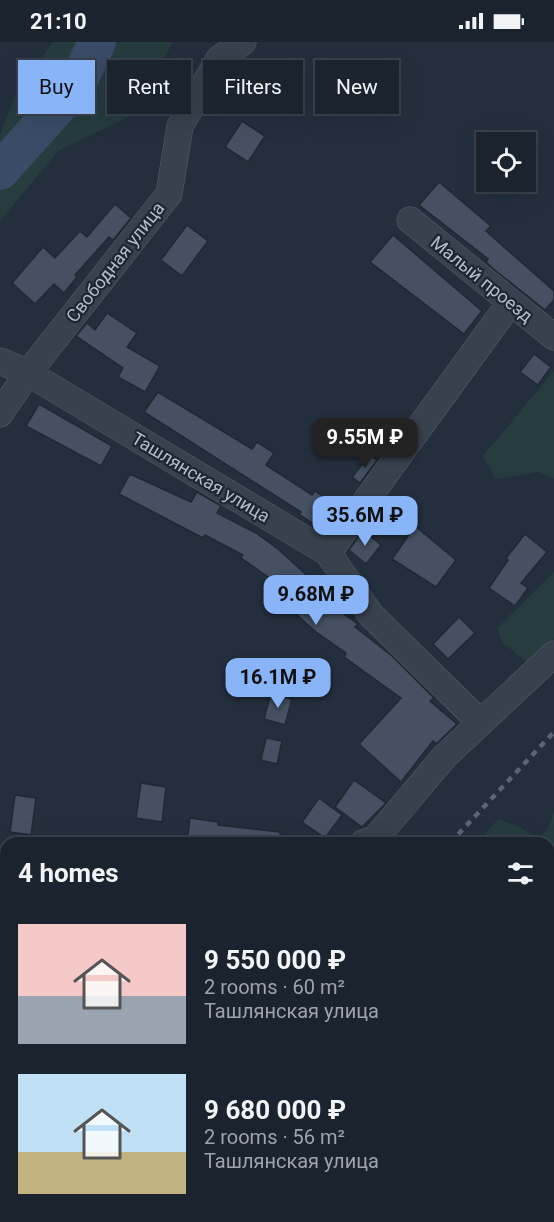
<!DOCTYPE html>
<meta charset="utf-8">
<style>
body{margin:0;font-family:Roboto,sans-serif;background:#282f3a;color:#f1f3f6;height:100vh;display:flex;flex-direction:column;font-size:22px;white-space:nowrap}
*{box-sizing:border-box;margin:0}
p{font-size:20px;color:#a0a4aa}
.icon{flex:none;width:33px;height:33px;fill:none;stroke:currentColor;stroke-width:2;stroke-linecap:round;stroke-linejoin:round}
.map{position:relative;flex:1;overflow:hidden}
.details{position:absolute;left:0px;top:795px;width:555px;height:386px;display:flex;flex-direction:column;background:#1b232e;border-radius:18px 18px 0 0;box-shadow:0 6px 24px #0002,0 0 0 2px #39404a}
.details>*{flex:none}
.banner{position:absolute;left:18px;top:18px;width:519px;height:54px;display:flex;gap:12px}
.buttons{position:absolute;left:476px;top:90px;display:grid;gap:12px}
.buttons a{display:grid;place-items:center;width:60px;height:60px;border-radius:0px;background:#1b232e;box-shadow:0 6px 24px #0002,0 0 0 2px #39404a;font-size:30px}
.price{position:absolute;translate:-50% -51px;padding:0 14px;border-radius:12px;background:#8ab4f8;color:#111;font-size:20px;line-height:39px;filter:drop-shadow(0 2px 3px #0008)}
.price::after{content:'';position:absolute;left:50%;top:36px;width:18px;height:14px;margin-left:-9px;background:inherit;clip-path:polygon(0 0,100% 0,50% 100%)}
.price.selected{background:#222;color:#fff}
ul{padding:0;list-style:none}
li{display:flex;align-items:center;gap:18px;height:150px;padding:0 18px}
li span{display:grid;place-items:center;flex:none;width:168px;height:120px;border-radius:0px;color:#555}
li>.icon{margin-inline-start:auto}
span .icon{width:72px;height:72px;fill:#fffc;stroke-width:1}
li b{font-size:26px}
h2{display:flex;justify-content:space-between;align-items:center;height:72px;padding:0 18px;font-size:26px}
.pill{padding:0 21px;border-radius:0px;background:#1b232e;box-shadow:0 6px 24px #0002,0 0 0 2px #39404a;font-size:21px;line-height:54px}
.pill.selected{background:#8ab4f8;color:#111}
.status{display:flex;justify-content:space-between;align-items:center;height:42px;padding:0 30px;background:#1b232e;direction:ltr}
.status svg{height:16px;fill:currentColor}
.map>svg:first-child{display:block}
.green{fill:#263c3f}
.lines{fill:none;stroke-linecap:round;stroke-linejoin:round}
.river{stroke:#394c67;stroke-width:38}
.building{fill:#455162;stroke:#1f2835;stroke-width:1.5}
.minor-casing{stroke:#565f6c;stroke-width:27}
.major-casing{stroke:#414a57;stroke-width:33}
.minor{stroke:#38414e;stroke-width:26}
.major{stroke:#56606e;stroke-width:32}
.rail{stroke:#5a6575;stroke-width:4.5;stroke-dasharray:6 6;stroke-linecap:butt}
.labels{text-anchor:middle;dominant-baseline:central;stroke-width:4.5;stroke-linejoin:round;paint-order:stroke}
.street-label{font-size:18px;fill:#b4bcc9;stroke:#1d2633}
</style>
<div class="status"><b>21:10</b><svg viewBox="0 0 49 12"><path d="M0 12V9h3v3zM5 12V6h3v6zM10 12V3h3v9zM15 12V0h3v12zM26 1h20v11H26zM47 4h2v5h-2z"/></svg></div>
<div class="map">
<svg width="554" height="1180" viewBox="0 0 554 1180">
<rect width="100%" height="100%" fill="#242f3e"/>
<g class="green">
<path d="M53,0H173L135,72L59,108L0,179V93L17,48Z"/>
<path d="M554,329V437L538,430L496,437L483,414Z"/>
<path d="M554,530V597L529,622L502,600L497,586Z"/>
<path d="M554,770V874L549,871V801H477L498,777L520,785L538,797L548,786Z"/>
</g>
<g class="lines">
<path class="river" d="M0,129L76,44L97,0"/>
</g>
<g class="building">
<path d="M242,79L265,94L248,120L225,105Z"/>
<path d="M439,140L491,184L486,189L554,249V258L545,268L496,229L486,220L488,217L419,163Z"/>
<path d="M115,162L131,176L113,198L109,195L75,233L77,235L64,251L54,242L35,262L12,241L43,205L55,216L80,189L87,195Z"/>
<path d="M187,183L208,199L182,234L161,218Z"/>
<path d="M393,193L482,269L464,292L370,220Z"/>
<path d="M107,271L137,291L127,305L160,324L145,350L118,335L123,326L76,294L87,281L95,288Z"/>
<path d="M534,312L551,325L538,343L520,330Z"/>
<path d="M158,350L252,407L257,400L274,411L266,423L312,453L315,449L341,467L325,490L299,472L301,470L144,370Z"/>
<path d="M39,362L112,404L101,424L26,384Z"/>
<path d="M370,413L377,418L360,441L352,435Z"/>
<path d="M130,432L191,460L197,450L221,464L217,471L256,491L278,507L312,538L338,565L337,567L358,582L355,585L392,614L434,656L430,659L457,682L436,702L433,699L401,740L359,702L401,656L344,615L346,611L316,590L287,564L271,549L278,542L241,516L243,513L205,493L203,496L119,452Z"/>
<path d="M415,484L456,518L436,545L392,517Z"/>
<path d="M363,488L381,503L366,522L349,508Z"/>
<path d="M525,492L547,510L521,541L528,546L515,564L489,546L508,518L506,516Z"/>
<path d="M459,575L475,591L448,617L433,602Z"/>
<path d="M271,651L292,657L285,683L264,677Z"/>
<path d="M266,696L282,699L277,722L261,718Z"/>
<path d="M354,738L386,761L362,785L335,765Z"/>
<path d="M141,741L166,745L162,780L136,776Z"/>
<path d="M15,753L36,756L31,793L10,790Z"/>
<path d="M319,756L342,773L325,796L302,780Z"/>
<path d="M190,776L218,780V783L280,790V801H187Z"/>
</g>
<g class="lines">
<g class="minor-casing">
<g id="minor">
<path d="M410,178L554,295"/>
<path d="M0,319L28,331L328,511L371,573L480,680"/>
<path d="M0,372L28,331L169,152L180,84L219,17L243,0"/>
<path d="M328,511L510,261"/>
<path d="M363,801L375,797L445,714L554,612"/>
<path d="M549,1142L554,1138"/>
<path d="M32,1180L37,1174"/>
<path d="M496,1180L503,1174"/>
</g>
</g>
<g class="major-casing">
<g id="major">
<path d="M0,839L6,840"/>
<path d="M549,1096L554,1092"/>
<path d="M180,1180L185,1174"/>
<path d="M428,1180L435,1174"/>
</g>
</g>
<use href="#minor" class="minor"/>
<use href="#major" class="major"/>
<g class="rail">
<path d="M450,801L554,690"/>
<path d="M90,1180L95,1174"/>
</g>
</g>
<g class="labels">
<g class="street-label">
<text transform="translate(115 220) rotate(-52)">Свободная улица</text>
<text transform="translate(482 237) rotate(39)">Малый проезд</text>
<text transform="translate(201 435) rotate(31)">Ташлянская улица</text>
</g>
</g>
</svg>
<div class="buttons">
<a><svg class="icon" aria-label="locate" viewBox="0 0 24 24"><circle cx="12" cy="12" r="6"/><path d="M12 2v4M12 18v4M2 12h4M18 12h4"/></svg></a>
</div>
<b class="price selected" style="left:365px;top:427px">9.55M ₽</b>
<b class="price" style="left:365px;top:505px">35.6M ₽</b>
<b class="price" style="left:316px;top:584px">9.68M ₽</b>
<b class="price" style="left:278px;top:667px">16.1M ₽</b>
<div class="banner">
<a class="pill selected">Buy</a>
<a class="pill">Rent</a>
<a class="pill">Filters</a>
<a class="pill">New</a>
</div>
<section class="details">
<h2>4 homes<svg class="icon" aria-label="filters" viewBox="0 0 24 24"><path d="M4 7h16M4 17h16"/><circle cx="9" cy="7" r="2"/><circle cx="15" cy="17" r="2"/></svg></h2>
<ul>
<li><span style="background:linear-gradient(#f6c9c9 60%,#9aa5b1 0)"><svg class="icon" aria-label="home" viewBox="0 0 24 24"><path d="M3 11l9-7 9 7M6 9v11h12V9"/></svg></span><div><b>9 550 000 ₽</b><p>2 rooms · 60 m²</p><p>Ташлянская улица</p></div></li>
<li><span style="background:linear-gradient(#bfe0f5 65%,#c2b280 0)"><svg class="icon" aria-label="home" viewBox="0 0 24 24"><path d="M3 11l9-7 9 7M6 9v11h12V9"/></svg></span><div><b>9 680 000 ₽</b><p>2 rooms · 56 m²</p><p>Ташлянская улица</p></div></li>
</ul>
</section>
</div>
